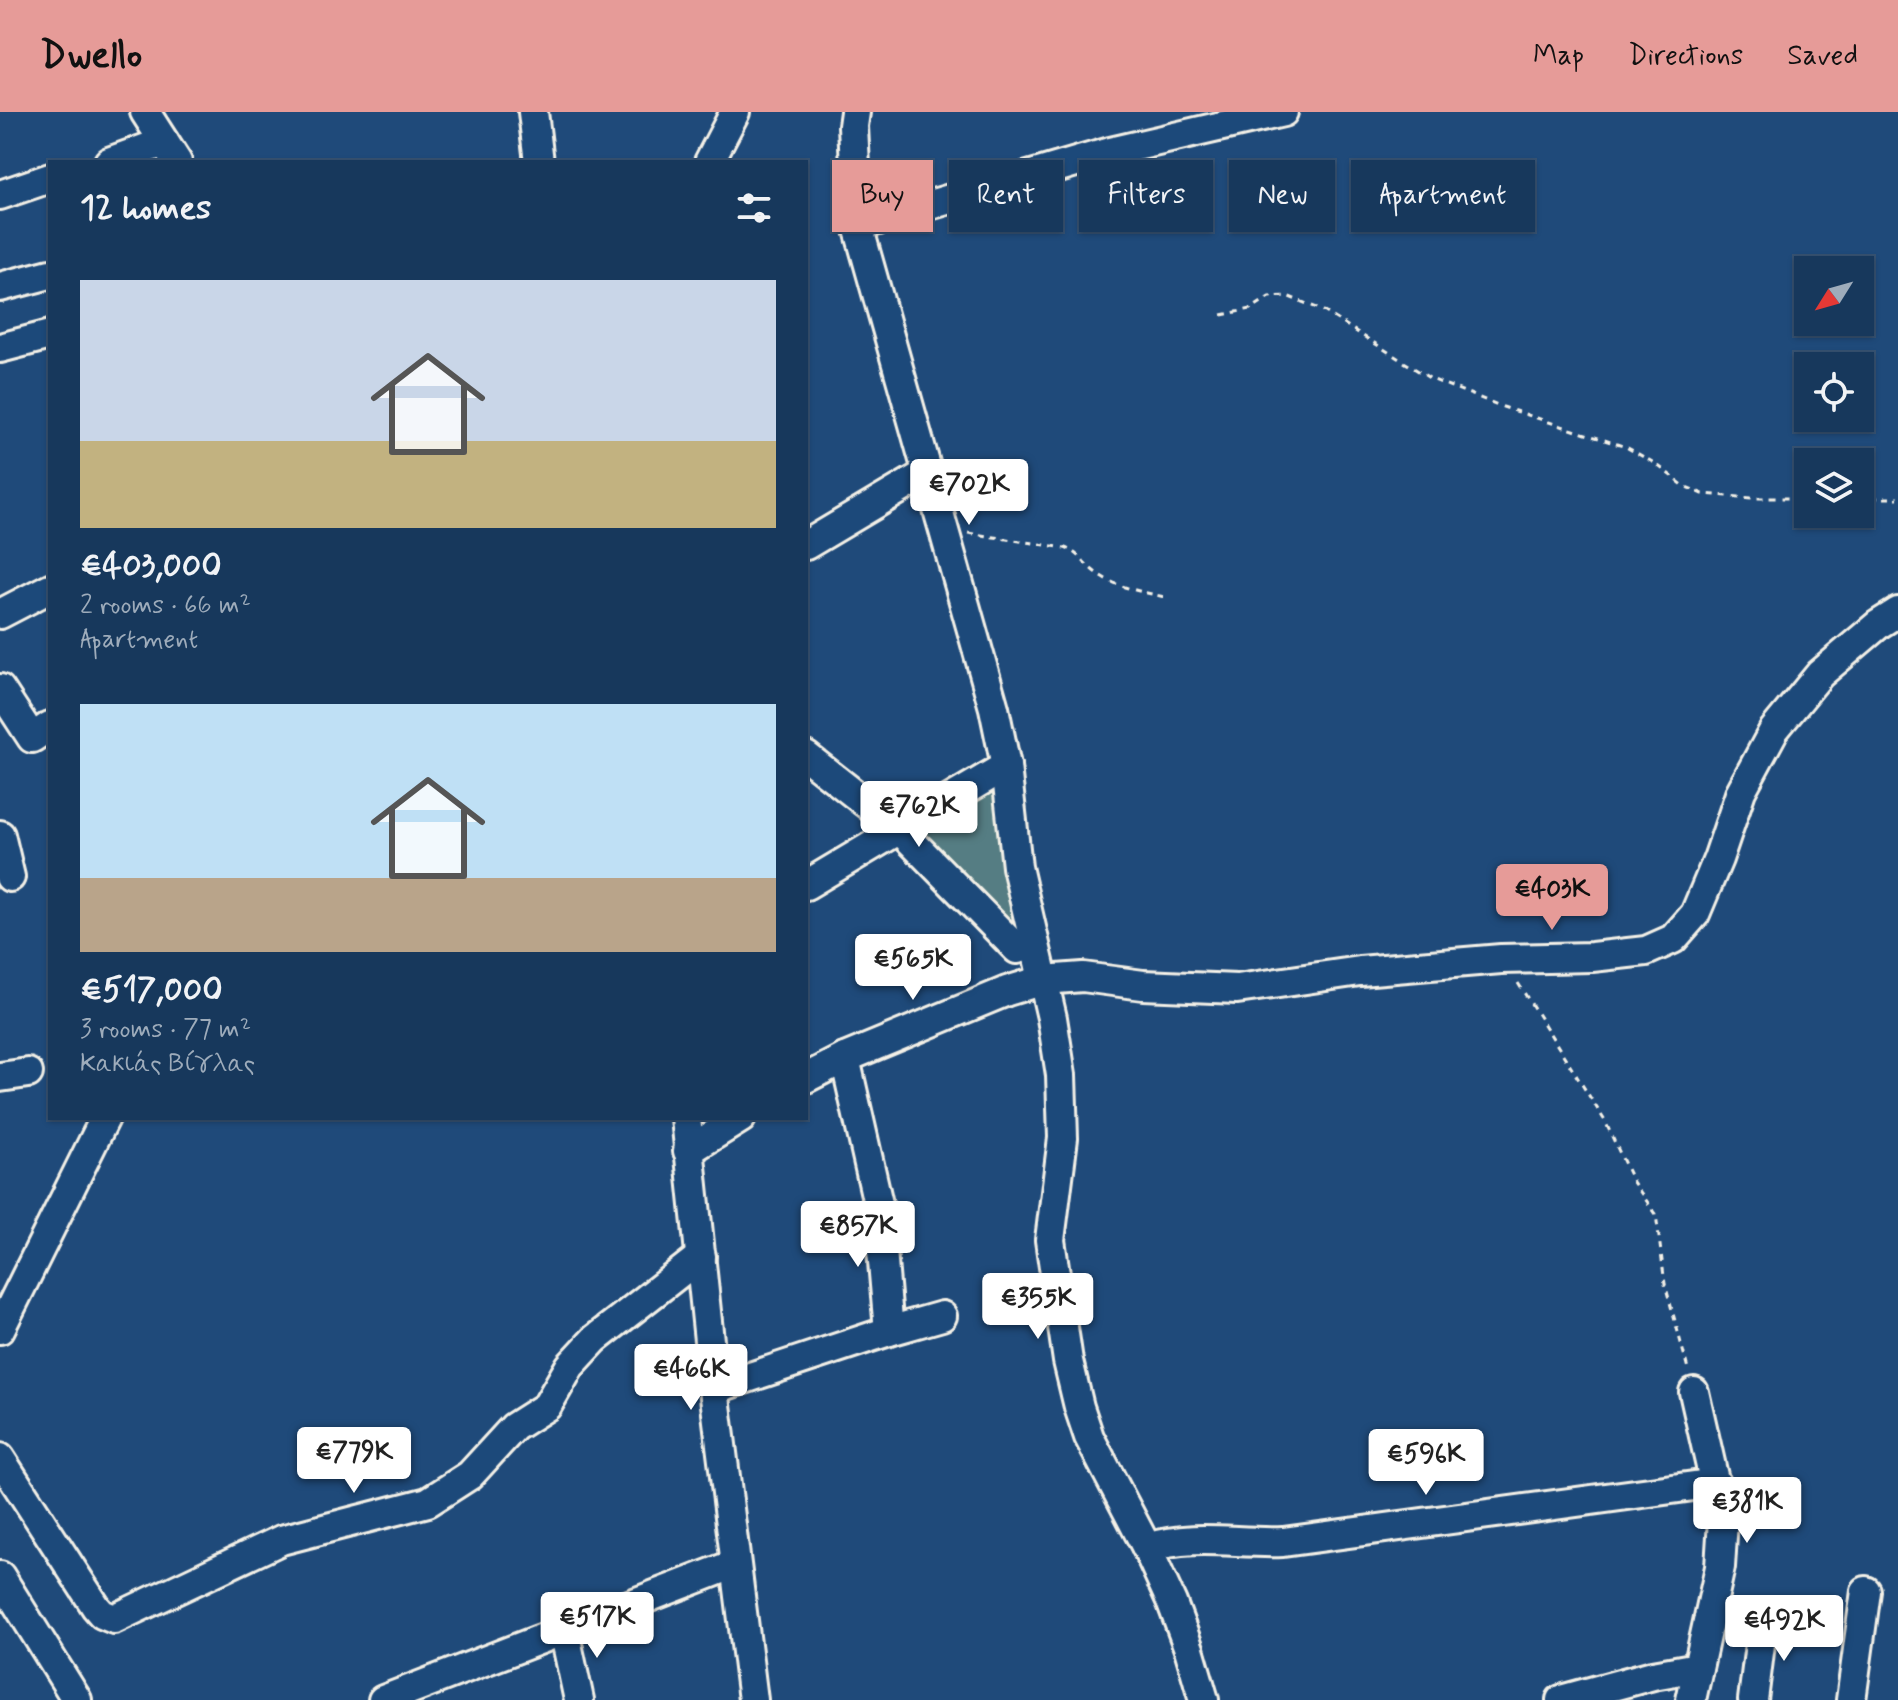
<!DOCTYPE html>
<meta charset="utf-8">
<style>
body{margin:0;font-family:Mynerve,sans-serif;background:#203f62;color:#f1f3f6;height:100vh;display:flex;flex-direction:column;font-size:30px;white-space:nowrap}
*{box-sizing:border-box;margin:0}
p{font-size:26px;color:#9eacbb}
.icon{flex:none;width:44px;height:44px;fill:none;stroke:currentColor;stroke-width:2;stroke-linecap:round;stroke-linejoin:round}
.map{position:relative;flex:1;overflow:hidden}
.sheet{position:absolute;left:48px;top:48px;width:760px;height:960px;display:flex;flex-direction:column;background:#17385c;border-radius:0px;box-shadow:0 2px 6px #0004,0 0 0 2px #365272}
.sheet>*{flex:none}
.top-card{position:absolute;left:832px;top:48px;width:760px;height:72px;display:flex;gap:16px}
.needle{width:52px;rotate:233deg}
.tools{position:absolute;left:1794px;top:144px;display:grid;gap:16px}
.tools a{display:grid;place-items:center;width:80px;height:80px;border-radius:0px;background:#17385c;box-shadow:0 2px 6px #0004,0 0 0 2px #365272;font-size:40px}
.price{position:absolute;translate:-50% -68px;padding:0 18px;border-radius:8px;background:#fff;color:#222;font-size:26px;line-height:52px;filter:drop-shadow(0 2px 4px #0008)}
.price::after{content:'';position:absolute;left:50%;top:48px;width:24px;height:18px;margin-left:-12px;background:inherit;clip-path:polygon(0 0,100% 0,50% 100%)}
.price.current{background:#e69b98;color:#111}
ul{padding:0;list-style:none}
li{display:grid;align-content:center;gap:16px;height:424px;padding:0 32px}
li span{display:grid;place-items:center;height:248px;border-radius:0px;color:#555}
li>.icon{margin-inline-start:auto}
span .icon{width:144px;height:144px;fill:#fffc;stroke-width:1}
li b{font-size:34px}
h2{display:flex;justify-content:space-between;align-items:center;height:96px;padding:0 32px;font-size:34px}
.tag{padding:0 28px;border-radius:0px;background:#17385c;box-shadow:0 2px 6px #0004,0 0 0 2px #365272;font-size:28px;line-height:72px}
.tag.current{background:#e69b98;color:#111}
header{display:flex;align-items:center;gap:48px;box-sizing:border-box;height:112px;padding:0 40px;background:#e69b98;color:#111}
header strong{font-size:38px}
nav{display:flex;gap:44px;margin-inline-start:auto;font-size:28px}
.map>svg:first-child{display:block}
.green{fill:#557d83;stroke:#a4b7b6;stroke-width:2}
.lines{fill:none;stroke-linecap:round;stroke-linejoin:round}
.minor-casing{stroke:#f4f1e8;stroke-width:34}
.path{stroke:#f4f1e8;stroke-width:3;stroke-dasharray:6 6;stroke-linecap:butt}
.minor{stroke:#1f4a7a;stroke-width:28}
</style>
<header>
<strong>Dwello</strong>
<nav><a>Map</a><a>Directions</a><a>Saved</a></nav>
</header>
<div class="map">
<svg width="1898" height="1588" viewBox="0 0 1898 1588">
<rect width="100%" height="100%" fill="#1f4a7a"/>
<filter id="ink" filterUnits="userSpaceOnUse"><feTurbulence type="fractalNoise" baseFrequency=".0125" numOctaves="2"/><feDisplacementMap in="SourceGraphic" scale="16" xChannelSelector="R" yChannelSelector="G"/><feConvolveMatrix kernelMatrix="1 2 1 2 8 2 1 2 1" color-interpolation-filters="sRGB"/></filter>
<g filter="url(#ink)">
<path class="green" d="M994,673L1015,806L1000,811L915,723Z"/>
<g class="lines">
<g class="minor-casing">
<g id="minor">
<path d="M145,0L177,50"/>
<path d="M533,0L539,50"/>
<path d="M855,0L853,14L858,114L994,596L1006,654L1017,755L1052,906L1061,963L1063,1026L1050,1128L1068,1249L1079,1295L1089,1325L1147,1436L1172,1491L1189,1537L1204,1588"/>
<path d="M109,50L164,30"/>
<path d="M709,50L735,0"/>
<path d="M0,83L50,66"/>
<path d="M858,114L1110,40L1283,0"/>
<path d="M0,175L50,162"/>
<path d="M0,236L50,223"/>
<path d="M806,433L927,361"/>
<path d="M0,502L50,476"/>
<path d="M0,577L32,626L50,614"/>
<path d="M806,644L900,718L1017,837L1034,833"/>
<path d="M0,723L10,765"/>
<path d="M806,773L1006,654"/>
<path d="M0,965L28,961"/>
<path d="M806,966L845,946L1007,879L1043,868L1083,865L1143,873L1237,877L1360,859L1501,847L1592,845L1646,839L1673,827L1695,802L1718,747L1741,679L1774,618L1820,562L1879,512L1898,500"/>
<path d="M686,1006L714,1277L753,1588"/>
<path d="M688,1039L741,1006"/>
<path d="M0,1217L105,1006"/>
<path d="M889,1219L942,1204"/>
<path d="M714,1277L889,1219L878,1092L845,946"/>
<path d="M0,1346L96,1495L102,1502L114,1507L281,1428L428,1390L470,1363L514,1315L547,1294L570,1254L595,1227L701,1144"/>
<path d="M1147,1436C1196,1421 1234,1432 1283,1430L1716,1371"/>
<path d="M0,1464L77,1588"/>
<path d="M564,1518L579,1588"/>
<path d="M383,1588L735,1452"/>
<path d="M1561,1588L1653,1563L1698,1555"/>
<path d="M1691,1588L1720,1455L1723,1408L1694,1280"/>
<path d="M1753,1588L1763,1508"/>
<path d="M1851,1588L1866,1479"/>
</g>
</g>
<g class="path">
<path d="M1222,203L1251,197L1269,185L1287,184L1322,198L1431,267L1503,295L1626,335L1656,352L1684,374L1703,382L1753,386H1808"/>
<path d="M1860,386H1898"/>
<path d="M968,421L1065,436C1079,441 1084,452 1095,460C1116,476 1144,480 1169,486"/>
<path d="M1518,871L1605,1009L1633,1070L1656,1102L1665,1172L1688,1257"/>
</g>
<use href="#minor" class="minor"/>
</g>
</g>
</svg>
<div class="tools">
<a><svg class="needle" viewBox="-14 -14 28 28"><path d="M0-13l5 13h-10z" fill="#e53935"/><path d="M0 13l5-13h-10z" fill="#9eacbb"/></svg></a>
<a><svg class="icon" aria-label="locate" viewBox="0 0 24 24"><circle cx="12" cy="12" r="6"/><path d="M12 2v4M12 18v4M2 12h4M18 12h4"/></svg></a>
<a><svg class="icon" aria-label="layers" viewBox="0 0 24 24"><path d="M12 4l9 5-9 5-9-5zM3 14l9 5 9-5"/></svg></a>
</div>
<b class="price" style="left:969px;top:415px">€702K</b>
<b class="price" style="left:919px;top:737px">€762K</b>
<b class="price current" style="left:1552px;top:820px">€403K</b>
<b class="price" style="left:913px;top:890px">€565K</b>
<b class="price" style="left:858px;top:1157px">€857K</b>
<b class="price" style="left:1038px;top:1229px">€355K</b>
<b class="price" style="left:691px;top:1300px">€466K</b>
<b class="price" style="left:354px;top:1383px">€779K</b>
<b class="price" style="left:1426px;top:1385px">€596K</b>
<b class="price" style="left:1747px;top:1433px">€381K</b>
<b class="price" style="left:597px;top:1548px">€517K</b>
<b class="price" style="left:1784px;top:1551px">€492K</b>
<div class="top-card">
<a class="tag current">Buy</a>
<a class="tag">Rent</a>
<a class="tag">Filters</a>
<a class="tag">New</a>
<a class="tag">Apartment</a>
</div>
<section class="sheet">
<h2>12 homes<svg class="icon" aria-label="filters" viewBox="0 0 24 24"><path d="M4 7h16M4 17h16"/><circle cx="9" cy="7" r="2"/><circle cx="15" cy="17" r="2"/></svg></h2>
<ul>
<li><span style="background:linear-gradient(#c9d6e8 65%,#c2b280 0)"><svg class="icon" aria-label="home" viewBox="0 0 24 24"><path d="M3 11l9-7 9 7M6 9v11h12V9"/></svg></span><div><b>€403,000</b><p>2 rooms · 66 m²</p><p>Apartment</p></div></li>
<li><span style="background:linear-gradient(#bfe0f5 70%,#b9a48a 0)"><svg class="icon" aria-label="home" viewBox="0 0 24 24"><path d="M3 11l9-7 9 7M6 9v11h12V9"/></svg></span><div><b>€517,000</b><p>3 rooms · 77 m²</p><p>Κακιάς Βίγλας</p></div></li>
</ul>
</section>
</div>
